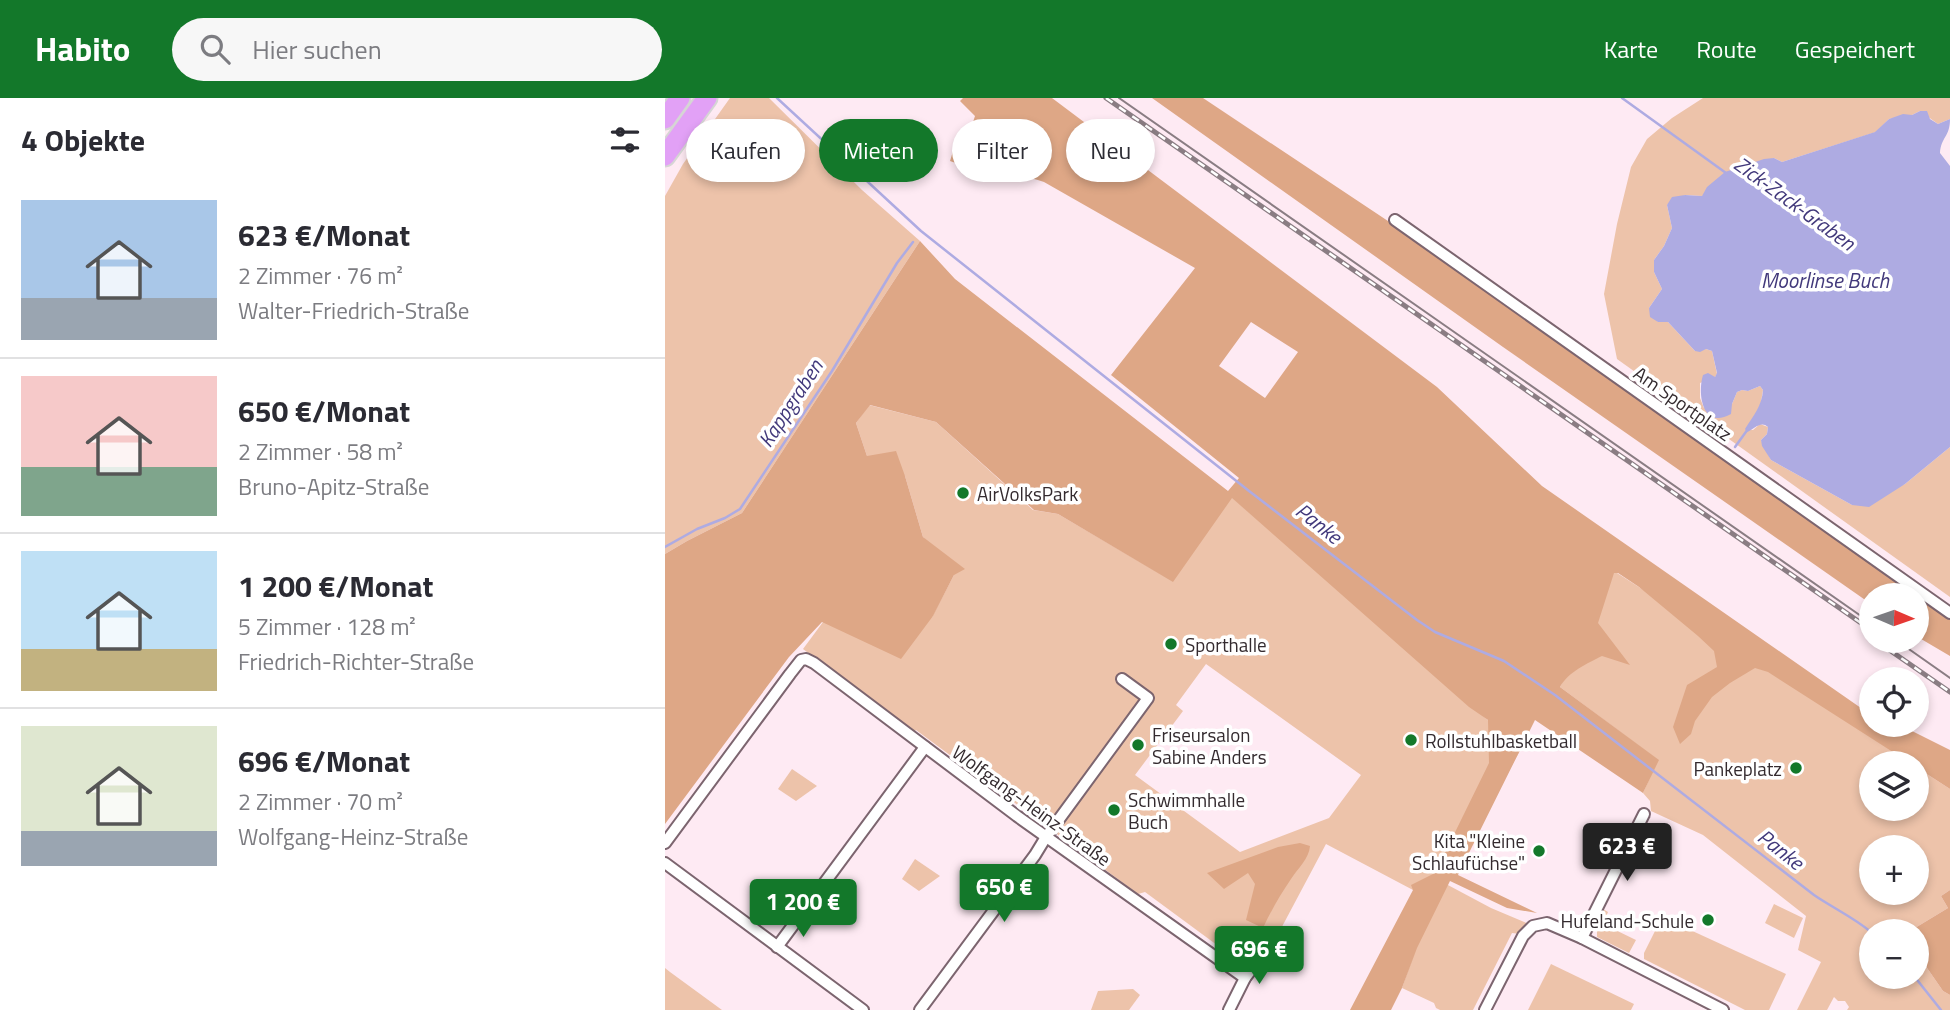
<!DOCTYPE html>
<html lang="de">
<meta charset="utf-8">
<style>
body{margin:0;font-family:"Titillium Web",sans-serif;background:#f7f7f7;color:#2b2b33;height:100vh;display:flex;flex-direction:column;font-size:26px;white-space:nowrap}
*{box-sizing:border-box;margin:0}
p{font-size:23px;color:#7c7c81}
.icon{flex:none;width:38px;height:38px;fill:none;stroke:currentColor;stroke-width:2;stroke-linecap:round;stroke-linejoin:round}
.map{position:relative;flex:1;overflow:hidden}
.sheet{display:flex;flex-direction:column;background:#fff;width:665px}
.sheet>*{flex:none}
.top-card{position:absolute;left:21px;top:21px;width:665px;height:63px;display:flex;gap:14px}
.needle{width:46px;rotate:92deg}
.buttons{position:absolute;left:1194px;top:485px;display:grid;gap:14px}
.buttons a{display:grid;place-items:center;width:70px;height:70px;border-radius:50%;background:#fff;box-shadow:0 4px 10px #0003;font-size:35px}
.price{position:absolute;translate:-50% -60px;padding:0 16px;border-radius:7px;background:#13782a;color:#fff;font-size:23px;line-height:46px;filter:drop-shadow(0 2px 4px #0008)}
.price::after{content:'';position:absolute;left:50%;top:42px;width:21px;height:16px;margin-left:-10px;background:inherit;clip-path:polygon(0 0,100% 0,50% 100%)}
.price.current{background:#222;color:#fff}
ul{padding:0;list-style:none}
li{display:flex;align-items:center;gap:21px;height:175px;padding:0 21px}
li+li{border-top:2px solid #e1e1e2}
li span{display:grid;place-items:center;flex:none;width:196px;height:140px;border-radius:0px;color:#555}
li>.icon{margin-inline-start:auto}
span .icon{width:84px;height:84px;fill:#fffc;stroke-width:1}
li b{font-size:30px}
h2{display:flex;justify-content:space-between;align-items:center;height:84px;padding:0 21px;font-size:30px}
.chip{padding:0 24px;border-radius:32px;background:#fff;box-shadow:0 4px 10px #0003;font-size:24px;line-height:63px}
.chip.current{background:#13782a;color:#fff}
header{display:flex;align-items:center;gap:42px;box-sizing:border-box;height:98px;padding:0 35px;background:#13782a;color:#fff}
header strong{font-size:33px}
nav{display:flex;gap:38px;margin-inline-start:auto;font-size:24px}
.search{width:490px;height:63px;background:#f7f7f7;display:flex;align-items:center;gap:18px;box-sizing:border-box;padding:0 24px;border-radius:38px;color:#7c7c81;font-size:26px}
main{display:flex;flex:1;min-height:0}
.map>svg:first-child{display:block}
.green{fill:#edc3aa;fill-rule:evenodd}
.forest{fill:#dea786;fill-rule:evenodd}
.water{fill:#aeabe2}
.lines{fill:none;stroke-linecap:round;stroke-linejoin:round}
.stream{stroke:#aeabe2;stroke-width:2.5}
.street-casing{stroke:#7c656f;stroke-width:14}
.highway-casing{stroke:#d6d5d5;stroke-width:23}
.street{stroke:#fff;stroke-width:10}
.highway{stroke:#e2a1f6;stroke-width:19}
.tram{stroke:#8a7d83;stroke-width:2}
.rail-casing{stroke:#8a7d83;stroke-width:5}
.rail{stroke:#fff;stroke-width:2.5;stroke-dasharray:8;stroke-linecap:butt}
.poi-dot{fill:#13782a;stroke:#fff;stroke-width:2.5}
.labels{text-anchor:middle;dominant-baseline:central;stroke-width:7;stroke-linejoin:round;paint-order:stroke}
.street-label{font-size:19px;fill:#342b2f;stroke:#fff}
.poi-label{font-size:19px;fill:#342b2f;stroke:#fff;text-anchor:start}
.water-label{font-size:21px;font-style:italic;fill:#42397b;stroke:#fff}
</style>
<header>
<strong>Habito</strong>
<div class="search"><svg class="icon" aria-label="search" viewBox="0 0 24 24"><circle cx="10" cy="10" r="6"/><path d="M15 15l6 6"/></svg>Hier suchen</div>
<nav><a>Karte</a><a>Route</a><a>Gespeichert</a></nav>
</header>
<main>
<section class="sheet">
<h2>4 Objekte<svg class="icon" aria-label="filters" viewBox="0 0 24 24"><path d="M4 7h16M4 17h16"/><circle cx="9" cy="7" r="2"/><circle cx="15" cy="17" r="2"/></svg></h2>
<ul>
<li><span style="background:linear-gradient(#a9c7e8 70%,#9aa5b1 0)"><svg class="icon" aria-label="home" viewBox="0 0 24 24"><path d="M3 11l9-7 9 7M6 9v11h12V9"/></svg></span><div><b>623 €/Monat</b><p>2 Zimmer · 76 m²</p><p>Walter-Friedrich-Straße</p></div></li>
<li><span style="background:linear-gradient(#f6c9c9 65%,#7fa58c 0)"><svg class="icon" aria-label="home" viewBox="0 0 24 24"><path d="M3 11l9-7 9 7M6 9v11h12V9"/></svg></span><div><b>650 €/Monat</b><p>2 Zimmer · 58 m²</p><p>Bruno-Apitz-Straße</p></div></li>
<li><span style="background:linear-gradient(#bfe0f5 70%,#c2b280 0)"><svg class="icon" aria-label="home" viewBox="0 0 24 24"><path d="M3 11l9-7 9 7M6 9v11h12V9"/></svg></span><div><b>1 200 €/Monat</b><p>5 Zimmer · 128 m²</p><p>Friedrich-Richter-Straße</p></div></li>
<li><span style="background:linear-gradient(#dfe7d0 75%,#9aa5b1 0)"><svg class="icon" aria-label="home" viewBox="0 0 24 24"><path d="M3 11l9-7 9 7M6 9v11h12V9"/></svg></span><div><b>696 €/Monat</b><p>2 Zimmer · 70 m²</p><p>Wolfgang-Heinz-Straße</p></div></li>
</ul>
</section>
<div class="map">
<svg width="1285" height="912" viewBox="0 0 1285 912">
<rect width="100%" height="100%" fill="#feeaf3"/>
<g class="green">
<path d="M65,0H104L197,92L255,143L77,415L22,443L0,456V98L18,66Z"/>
<path d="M1038,0H1285V21L1273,26L1255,13L1247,17L1224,21L1211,34L1117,64L1109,60L1037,98L1020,97L1002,107L1007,130L999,148L989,162V174L997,191L984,210L993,224H1003L1030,253L1041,251L1047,253L1052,276L1050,279L1035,285V300L1039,310L1067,306L1072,294L1077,292L1083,293L1095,288L1098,292L1095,310L1081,331L1088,332L1095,326L1103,329L1102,336L1096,342L1106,362L1187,407L1240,386L1285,349V499L952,261L939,196L952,126L966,69L982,41L1007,20Z"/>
<path d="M204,307L271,324L368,412L393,416L499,478L562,395L856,651L781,786L826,810L864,826L855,836L847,835L808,912H775L771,910L769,905L737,890L751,850L748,792L661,746L602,857L589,855L582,863L572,868L555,855L556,850L480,794L473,796L251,632L249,634L138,551L158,524L267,519L289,477L258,439L240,378L202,358L191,325ZM541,566L696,677L664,720L575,754L470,677L518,613L511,607Z"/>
<path d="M949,473L1246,665H1206V710H1251V669L1285,691V792L1276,798L1283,810L1245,833H1206V878H1251V854L1278,893L1285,897V912H1182L1184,909L1180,903H1173L1169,899L1162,912H1132L1156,864L1133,852L1141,818L1038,737L986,713L985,703L978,695L993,662L895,589ZM1206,749H1251V794H1206Z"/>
<path d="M127,671L152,688L131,703L113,691Z"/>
<path d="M250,761L275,778L254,793L237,781Z"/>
<path d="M1109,806L1138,820L1129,840L1100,825Z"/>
<path d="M938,811L943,814L938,826L971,842L964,855L932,839V831L928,830Z"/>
<path d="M997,819L1121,876L1104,912H1080L979,861V855Z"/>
<path d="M886,866L969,906L966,912H863Z"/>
<path d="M0,870L5,874L57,912H0Z"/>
<path d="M468,891L475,897L464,912H426L433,893Z"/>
</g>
<g class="forest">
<path d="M298,0H387L772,289L877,388L1206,617V626L1221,627L1234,634L1247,633L1285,652V691L1251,669V665H1245L1103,574L1090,570L1065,585L1047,599L1030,623L1026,636L1015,646L1008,629L1022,587L1052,569L1049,553L1033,538L974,489L953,475H949L933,525L965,567L937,558C923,565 903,574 895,589L994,662L978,695L870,622L793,777L872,815L842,810L785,783L752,850L737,890L726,912H685L748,792L746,787L770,775L824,665L823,622L804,609L567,400L508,484L393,416L369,412L271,324L205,307L191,325L202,358L231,353L240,378L258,439L300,471L289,477L268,518L236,561L157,524L124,559L0,726V456L22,443L77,415L255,143L290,181L563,393L574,380L446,277L530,170L379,84C348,73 316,75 285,63L293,37L305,33L310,18L295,3ZM586,224L633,254L600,300L554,268Z"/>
<path d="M487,0H538L741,135L1285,519V558L1251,538V497H1206V506L838,249Z"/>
<path d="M635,745L645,748C644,761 633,770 626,781C615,797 606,813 598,830L581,822L590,786L583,775L559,791L542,775L613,749Z"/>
<path d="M1285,792V897L1278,893L1251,854V833H1245L1283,810L1276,798Z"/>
</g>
<path class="water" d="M1255,13H1262L1265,21L1273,26L1285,21C1285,39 1276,39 1275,55L1285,68V349L1240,386L1204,409L1187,407L1106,362L1097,348L1096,342L1102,336L1103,329C1096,322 1089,331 1082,334L1080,331C1088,318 1097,308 1098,292L1095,288L1083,293L1077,292L1072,294L1067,306L1066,316C1038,332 1032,297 1038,277L1043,275L1050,279L1052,275L1047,253L1041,251L1035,254L1030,253L1003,224H993L985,219L984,210L997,191L989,174V162L999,148L1007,130L1002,107L1007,99L1020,97L1037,98L1042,89L1060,74L1099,61L1109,60L1117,64L1210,34L1224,21L1238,16L1247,17Z"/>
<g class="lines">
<g class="stream">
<path d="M112,0L256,133L584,393L752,522L770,534L839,563L890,597L1149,797C1168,810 1188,819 1206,834"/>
<path d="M957,0L1061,75"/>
<path d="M1070,349L1083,331"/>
<path d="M0,449L32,431L60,420L75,411L167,273L232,165L248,144"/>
<path d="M1249,878L1276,912"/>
</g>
<g class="street-casing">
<g id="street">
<path d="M730,122L1285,515"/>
<path d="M0,745L125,576L136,562L141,561L149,565L352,718L580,880"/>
<path d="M0,765L198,912"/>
<path d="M917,840L979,716"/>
<path d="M112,849L260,649"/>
<path d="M255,912L370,757L381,739L483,600L457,581"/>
<path d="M564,912L580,880L603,850"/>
<path d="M820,912L858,838L868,828L882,825L917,840L1058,912"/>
</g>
</g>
<g class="highway-casing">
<g id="highway">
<path d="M0,21L15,0"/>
<path d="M0,58L42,0"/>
</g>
</g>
<use href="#street" class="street"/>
<use href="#highway" class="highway"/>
<g class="tram">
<path d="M454,0L1206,525"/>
<path d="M1231,542L1285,580"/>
</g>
<g class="rail-casing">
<g id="rail">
<path d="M441,0L1206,532"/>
<path d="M1210,542L1285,594"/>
</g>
</g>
<use href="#rail" class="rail"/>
</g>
<g class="poi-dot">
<circle cx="298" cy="395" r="7"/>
<circle cx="506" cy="546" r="7"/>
<circle cx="746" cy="642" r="7"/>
<circle cx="473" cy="647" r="7"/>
<circle cx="1131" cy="670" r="7"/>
<circle cx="449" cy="712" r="7"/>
<circle cx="874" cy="753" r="7"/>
<circle cx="1043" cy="822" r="7"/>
</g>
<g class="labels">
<g class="street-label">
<text transform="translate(1018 305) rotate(35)">Am Sportplatz</text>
<text transform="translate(367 707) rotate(36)">Wolfgang-Heinz-Straße</text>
</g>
<g class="poi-label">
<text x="312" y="395">AirVolksPark</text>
<text x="520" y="546">Sporthalle</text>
<text x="487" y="636">Friseursalon<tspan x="487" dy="22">Sabine Anders</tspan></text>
<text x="760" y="642">Rollstuhlbasketball</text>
<text x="1117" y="670" text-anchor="end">Pankeplatz</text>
<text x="463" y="701">Schwimmhalle<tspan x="463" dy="22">Buch</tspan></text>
<text x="860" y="742" text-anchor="end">Kita "Kleine<tspan x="860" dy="22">Schlaufüchse"</tspan></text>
<text x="1029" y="822" text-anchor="end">Hufeland-Schule</text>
</g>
<g class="water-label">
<text transform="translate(1130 105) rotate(36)">Zick-Zack-Graben</text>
<text x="1160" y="182">Moorlinse Buch</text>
<text transform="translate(125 305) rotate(-57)">Kappgraben</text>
<text transform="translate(654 425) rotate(38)">Panke</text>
<text transform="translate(1116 751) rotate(38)">Panke</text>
</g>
</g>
</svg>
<div class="buttons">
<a><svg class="needle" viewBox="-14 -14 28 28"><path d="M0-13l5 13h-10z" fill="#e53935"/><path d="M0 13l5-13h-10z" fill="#7c7c81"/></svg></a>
<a><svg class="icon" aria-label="locate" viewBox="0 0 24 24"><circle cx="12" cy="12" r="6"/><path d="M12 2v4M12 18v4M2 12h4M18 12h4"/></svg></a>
<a><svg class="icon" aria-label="layers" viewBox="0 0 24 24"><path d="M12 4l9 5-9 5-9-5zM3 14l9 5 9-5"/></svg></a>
<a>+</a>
<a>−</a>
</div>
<b class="price current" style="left:962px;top:785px">623 €</b>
<b class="price" style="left:339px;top:826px">650 €</b>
<b class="price" style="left:138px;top:841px">1 200 €</b>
<b class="price" style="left:594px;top:888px">696 €</b>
<div class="top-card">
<a class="chip">Kaufen</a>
<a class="chip current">Mieten</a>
<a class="chip">Filter</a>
<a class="chip">Neu</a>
</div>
</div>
</main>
